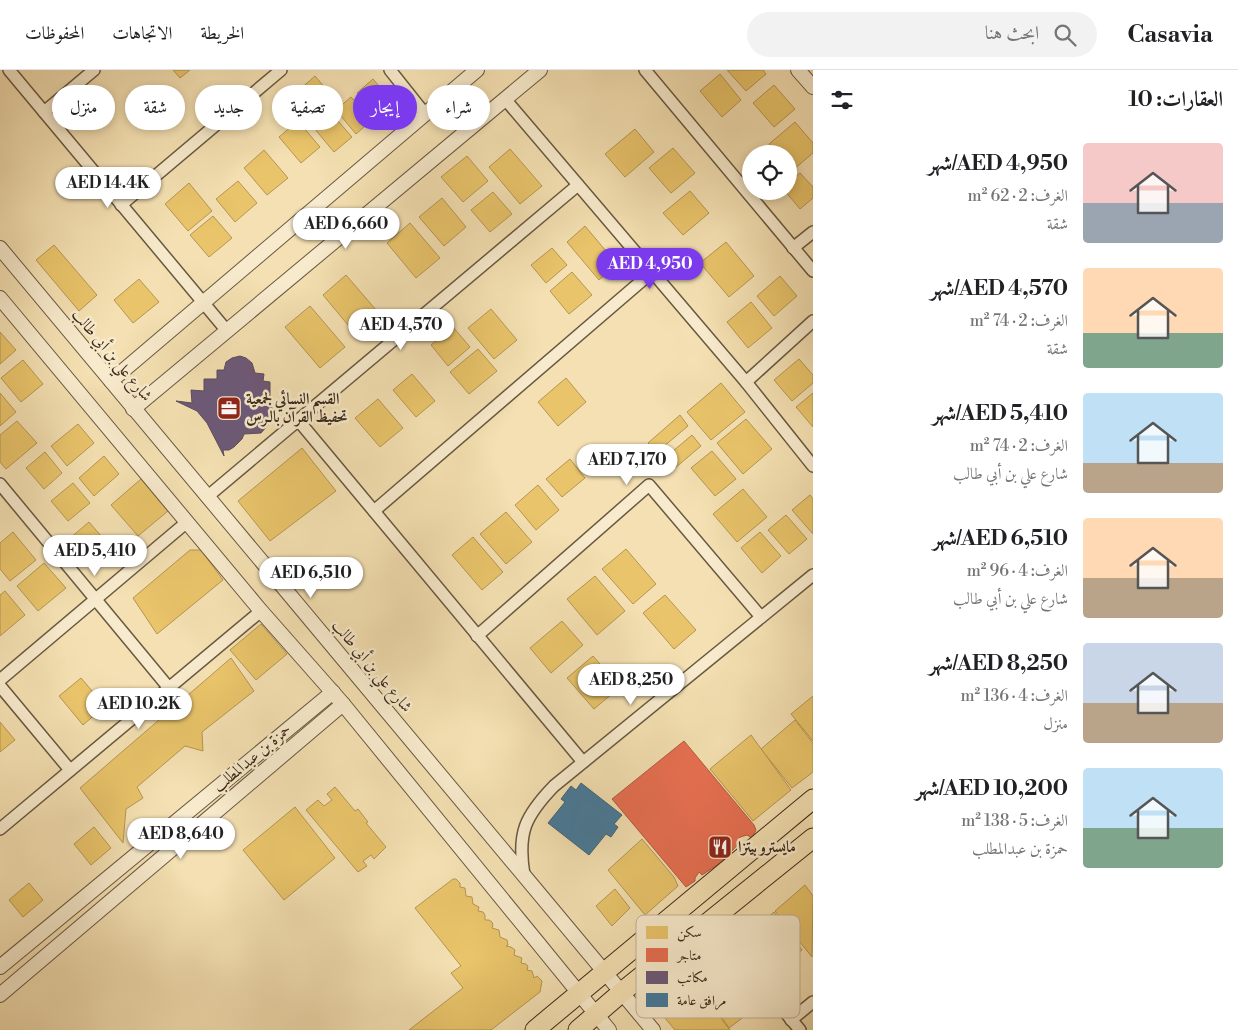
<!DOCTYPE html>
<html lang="ar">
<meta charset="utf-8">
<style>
body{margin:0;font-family:"Libre Bodoni",Amiri,serif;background:#f2f2f2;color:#202124;direction:rtl;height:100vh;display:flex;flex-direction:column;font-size:19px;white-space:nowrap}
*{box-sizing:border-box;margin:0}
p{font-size:16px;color:#757577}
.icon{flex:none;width:28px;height:28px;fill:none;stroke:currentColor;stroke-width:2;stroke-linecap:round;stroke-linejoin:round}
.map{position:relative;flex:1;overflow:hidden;direction:ltr}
.panel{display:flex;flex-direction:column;background:#fff;width:425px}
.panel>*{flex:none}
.hud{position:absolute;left:15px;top:15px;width:475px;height:45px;direction:rtl;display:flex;gap:10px}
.controls{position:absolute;left:742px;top:75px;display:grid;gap:10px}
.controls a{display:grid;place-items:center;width:55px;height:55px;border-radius:50%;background:#fff;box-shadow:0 2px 8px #0003;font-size:25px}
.price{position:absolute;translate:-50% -42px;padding:0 11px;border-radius:18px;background:#fff;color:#222;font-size:16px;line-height:32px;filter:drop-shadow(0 1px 2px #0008)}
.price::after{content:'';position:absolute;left:50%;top:30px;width:15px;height:11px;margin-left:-8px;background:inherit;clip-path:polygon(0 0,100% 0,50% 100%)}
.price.on{background:#7c3aed;color:#fff}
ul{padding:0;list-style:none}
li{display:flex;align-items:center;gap:15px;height:125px;padding:0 15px}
li span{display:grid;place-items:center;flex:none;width:140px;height:100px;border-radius:5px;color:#555}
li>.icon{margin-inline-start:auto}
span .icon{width:60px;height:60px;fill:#fffc;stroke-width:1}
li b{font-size:21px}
h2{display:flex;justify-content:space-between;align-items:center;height:60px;padding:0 15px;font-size:21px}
.chip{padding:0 18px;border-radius:22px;background:#fff;box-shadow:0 2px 8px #0003;font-size:18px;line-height:45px}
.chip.on{background:#7c3aed;color:#fff}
header{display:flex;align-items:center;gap:30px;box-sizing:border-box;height:70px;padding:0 25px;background:#fff;border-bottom:1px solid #e0e0e0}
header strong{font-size:24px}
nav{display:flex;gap:28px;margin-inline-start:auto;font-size:18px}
.search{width:350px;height:45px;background:#f2f2f2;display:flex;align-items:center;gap:12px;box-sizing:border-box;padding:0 18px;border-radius:28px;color:#757577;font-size:19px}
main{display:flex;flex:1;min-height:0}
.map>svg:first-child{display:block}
.homes{fill:#e9c46a;stroke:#b49652}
.shops{fill:#e76f51;stroke:#b35a40}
.offices{fill:#6d597a;stroke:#5e4b5d}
.public{fill:#457b9d;stroke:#426376}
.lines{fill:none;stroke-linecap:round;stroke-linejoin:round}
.minor-casing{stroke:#685840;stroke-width:14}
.tertiary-casing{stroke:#685840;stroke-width:16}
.trunk-casing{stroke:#3a2a1a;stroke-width:21}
.minor{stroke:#f8ebcd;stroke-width:11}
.tertiary{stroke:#f8ebcd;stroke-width:14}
.trunk{stroke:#f4e0b2;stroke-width:19}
.labels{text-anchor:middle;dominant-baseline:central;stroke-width:5;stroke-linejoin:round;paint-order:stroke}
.street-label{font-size:16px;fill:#3a2a1a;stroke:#f8ebcd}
.poi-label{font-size:16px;font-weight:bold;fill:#3a2a1a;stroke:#f8ebcd;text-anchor:start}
.key{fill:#f8ebcd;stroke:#bfb197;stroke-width:1}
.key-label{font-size:14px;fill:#3a2a1a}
</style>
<header>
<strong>Casavia</strong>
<div class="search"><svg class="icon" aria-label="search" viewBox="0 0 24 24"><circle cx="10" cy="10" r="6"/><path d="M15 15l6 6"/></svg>ابحث هنا</div>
<nav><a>الخريطة</a><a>الاتجاهات</a><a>المحفوظات</a></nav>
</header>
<main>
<section class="panel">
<h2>العقارات: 10<svg class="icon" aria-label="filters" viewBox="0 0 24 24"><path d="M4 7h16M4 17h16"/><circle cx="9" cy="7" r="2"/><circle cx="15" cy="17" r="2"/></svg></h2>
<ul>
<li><span style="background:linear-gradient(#f6c9c9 60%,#9aa5b1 0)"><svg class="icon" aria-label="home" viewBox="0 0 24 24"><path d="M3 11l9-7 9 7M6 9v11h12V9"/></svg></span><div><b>AED 4,950/شهر</b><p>الغرف: 2 · 62 m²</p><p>شقة</p></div></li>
<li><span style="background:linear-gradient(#ffd9b3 65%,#7fa58c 0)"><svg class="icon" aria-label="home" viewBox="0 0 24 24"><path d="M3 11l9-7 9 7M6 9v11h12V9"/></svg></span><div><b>AED 4,570/شهر</b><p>الغرف: 2 · 74 m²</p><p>شقة</p></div></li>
<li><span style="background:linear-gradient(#bfe0f5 70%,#b9a48a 0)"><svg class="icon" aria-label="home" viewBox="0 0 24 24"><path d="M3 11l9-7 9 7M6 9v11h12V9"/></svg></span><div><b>AED 5,410/شهر</b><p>الغرف: 2 · 74 m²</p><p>شارع علي بن أبي طالب</p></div></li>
<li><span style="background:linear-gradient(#ffd9b3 60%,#b9a48a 0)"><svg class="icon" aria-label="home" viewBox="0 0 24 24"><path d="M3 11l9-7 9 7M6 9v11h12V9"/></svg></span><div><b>AED 6,510/شهر</b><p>الغرف: 4 · 96 m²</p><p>شارع علي بن أبي طالب</p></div></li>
<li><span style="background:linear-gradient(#c9d6e8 60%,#b9a48a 0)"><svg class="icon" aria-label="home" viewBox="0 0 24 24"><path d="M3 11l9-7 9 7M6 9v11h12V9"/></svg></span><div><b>AED 8,250/شهر</b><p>الغرف: 4 · 136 m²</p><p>منزل</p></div></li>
<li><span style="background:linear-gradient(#bfe0f5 60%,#7fa58c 0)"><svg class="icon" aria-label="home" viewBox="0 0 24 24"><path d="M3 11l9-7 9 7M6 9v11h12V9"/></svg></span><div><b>AED 10,200/شهر</b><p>الغرف: 5 · 138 m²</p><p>حمزة بن عبدالمطلب</p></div></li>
</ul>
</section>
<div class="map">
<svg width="813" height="960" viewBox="0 0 813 960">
<rect width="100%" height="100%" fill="#f4e0b2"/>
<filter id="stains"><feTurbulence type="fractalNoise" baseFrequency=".004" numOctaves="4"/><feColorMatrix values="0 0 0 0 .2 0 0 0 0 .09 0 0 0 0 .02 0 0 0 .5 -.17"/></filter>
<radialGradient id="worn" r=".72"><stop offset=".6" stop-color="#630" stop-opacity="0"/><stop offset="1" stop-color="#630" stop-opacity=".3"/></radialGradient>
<g class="homes">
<path d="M173,0H190L180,8Z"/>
<path d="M727,0H763L766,4L746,21Z"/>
<path d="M720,4L741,30L722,47L700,21Z"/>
<path d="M315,6L337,32L312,53L290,28Z"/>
<path d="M373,9L392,32L376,46L357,23Z"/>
<path d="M774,15L795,39L774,57L753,33Z"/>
<path d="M351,27L372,50L356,64L336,40Z"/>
<path d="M331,43L352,67L334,82L314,58Z"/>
<path d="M298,51L320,77L301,93L279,67Z"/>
<path d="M795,52L813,73V83L792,101L789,96V84H778L769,74Z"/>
<path d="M635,59L654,82L625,107L605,84Z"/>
<path d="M673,78L695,103L671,123L649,98Z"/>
<path d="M510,79L542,116L520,134L489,97Z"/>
<path d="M264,80L288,108L267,125L244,98Z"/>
<path d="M467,86L488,111L463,132L441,107Z"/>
<path d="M800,103L813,117V128L800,139L785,121H789V112Z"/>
<path d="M238,111L257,133L235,152L216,129Z"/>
<path d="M189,113L212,141L188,161L165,134Z"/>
<path d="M690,121L709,143L683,165L663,143Z"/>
<path d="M493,122L512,144L490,162L471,140Z"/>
<path d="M442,128L466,157L444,176L419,147Z"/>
<path d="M213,146L232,168L209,187L190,165Z"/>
<path d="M410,153L440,188L416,208L387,173Z"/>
<path d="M585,156L617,194L599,210L567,172Z"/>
<path d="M726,172L754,206L729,227L700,193Z"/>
<path d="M54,175L97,225L79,241L36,190Z"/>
<path d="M552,178L567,195L546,213L531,195Z"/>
<path d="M572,202L592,225L569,244L550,221Z"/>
<path d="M346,205L377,241L353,261L323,225Z"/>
<path d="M780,206L797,226L774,246L757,226Z"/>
<path d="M139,209L159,232L133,253L114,230Z"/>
<path d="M751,232L772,258L748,278L727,252Z"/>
<path d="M310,236L345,277L320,298L285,257Z"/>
<path d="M491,239L517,270L494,289L468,258Z"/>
<path d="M453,257L470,277L448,296L431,275Z"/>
<path d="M0,262L16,280L0,294Z"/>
<path d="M478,279L497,301L469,324L450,302Z"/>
<path d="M799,289L813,305V313L792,331L774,310Z"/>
<path d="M23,290L43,314L21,332L1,308Z"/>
<path d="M412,304L435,331L416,347L393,320Z"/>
<path d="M566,308L586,332L558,356L538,332Z"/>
<path d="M721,313L745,342L711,370L687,342Z"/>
<path d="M0,323L16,342L0,356Z"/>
<path d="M813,323V357L796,337Z"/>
<path d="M378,329L403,358L380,377L355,348Z"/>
<path d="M680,345L688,356L656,383L648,373Z"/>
<path d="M746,349L772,379L743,404L717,373Z"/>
<path d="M17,351L37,373L6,399L0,392V365Z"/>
<path d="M78,354L94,373L67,396L51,376Z"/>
<path d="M692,365L701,376L669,403L660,392Z"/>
<path d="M302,378L336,421L270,471L238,431Z"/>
<path d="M712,381L736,409L715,426L691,398Z"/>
<path d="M45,382L62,403L44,419L26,398Z"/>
<path d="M104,386L119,404L94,426L79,408Z"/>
<path d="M570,389L585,408L562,427L546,409Z"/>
<path d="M141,409L168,441L138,466L111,435Z"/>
<path d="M73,413L90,433L68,451L51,431Z"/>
<path d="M538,415L559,440L536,460L515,435Z"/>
<path d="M743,419L767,447L737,472L713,444Z"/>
<path d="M810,425L813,429V464L792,440Z"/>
<path d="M506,442L532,472L506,494L480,464Z"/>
<path d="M786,445L807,469L789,484L768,460Z"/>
<path d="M89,452L108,474L87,491L69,469Z"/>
<path d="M13,462L36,490L10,511L0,499V473Z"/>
<path d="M760,462L781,486L762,503L741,478Z"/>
<path d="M473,467L503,502L482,520L452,485Z"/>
<path d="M626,479L656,514L633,534L602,499Z"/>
<path d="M190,480H201L223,510L157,564L133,528Z"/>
<path d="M44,493L66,518L38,541L17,516Z"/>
<path d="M595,506L625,541L597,565L567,529Z"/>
<path d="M5,521L25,545L0,566V525Z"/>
<path d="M665,525L696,560L674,579L643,543Z"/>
<path d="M562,551L583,575L551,603L530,578Z"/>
<path d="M261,554L287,584L256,610L230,580Z"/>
<path d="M593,586L620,617L594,639L567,608Z"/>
<path d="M231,588L254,621L202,662L203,681L185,676L137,717L143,728L126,739L123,773L80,718Z"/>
<path d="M81,608L105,636L83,655L59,626Z"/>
<path d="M813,626V671L791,644Z"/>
<path d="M795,650L813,673V702L792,718L761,679Z"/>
<path d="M0,652L15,670L0,682Z"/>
<path d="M751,665L791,720L753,751L710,699Z"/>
<path d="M335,717L355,741L358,739L368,752L366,753L386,777L374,789L371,785L363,791L367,796L358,802L306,740L318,730L324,736L332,730L327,724Z"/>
<path d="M295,737L335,788L284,830L243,780Z"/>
<path d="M94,757L111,778L91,795L74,774Z"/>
<path d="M642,769L674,807L678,816L645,845L608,800Z"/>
<path d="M453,809H456L460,813V817L465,818L466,826L472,827L473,834L479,837L478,841L483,842L485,845V850H489L492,852L493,855L492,858L499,860L500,867L507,870L508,875L506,876L511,877L515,880L514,885L522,888L521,893L526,894L528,896L527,900L532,901L534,908L537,906L542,911L540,922L491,960H409L463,918L451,903L461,896L415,838Z"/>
<path d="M29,813L43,830L23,847L9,830Z"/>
<path d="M805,815L813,826L812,887L775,841Z"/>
<path d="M615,819L630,838L612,856L596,836Z"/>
<path d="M774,842L802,880L767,907L740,871Z"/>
<path d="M726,883L765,931L729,958L694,909Z"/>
<path d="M692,910L730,960H675L665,948L670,928Z"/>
</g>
<path class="shops" d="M684,671L754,755L756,760L752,768L747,765L740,767V772L722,792L702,805L699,802L695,808V811L686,817L612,729Z"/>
<path class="offices" d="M240,286L246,288L252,293L255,303L264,304L263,311L270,312V335L278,347L268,355L261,363L244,364L242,369L234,377L229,380H223L224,386L207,353L197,341L176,331L192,333L191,320L204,321V309H217V300H224L226,292L232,288Z"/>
<path class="public" d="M581,713L622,745L614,754L618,757L611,767L606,764L589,785L548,753L565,732L561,729L571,716L576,720Z"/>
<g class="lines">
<g class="minor-casing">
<g id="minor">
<path d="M9,0L227,261"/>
<path d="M390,0L425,44"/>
<path d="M645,0L813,201"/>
<path d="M505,29L746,312L813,396"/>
<path d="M44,42L94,0"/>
<path d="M121,135L281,0"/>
<path d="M793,178L813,162"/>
<path d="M746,312L813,251"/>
<path d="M298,350L583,692"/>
<path d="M0,414L169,618"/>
<path d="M207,427L578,115"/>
<path d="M374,441L652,202"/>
<path d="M477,566L649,415L761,547"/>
<path d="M0,610L187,452"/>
<path d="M0,616L70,700"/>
<path d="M0,759L261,541"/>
<path d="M524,805C517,763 525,746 554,716L813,505"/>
<path d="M709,851L800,960"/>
<path d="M791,950L813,932"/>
</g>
</g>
<g class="tertiary-casing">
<g id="tertiary">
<path d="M798,0L813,17"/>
<path d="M0,178L653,960"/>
<path d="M0,228L261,541L343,634L609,960"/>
<path d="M111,311L477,0"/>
<path d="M133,339L540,0"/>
<path d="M0,897L333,622"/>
<path d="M0,925L343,634"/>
</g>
</g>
<g class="trunk-casing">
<g id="trunk">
<path d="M535,960L813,729"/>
<path d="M578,960L622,922L813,768"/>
</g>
</g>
<use href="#minor" class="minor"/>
<use href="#tertiary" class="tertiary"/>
<use href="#trunk" class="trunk"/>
</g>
<defs>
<g id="office-square" transform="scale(1.25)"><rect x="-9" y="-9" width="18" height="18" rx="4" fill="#8f2418" stroke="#f8ebcd"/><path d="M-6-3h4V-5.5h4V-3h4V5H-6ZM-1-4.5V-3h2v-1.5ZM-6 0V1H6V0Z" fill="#fff"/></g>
<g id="restaurant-square" transform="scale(1.25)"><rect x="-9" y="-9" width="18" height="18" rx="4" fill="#8f2418" stroke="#f8ebcd"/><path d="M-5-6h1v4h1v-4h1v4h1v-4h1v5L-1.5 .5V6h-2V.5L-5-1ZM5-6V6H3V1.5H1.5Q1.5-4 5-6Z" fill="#fff"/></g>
</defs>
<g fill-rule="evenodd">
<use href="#office-square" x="229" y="338"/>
<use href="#restaurant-square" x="720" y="777"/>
</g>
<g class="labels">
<g class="street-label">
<text transform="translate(112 285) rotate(50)">شارع علي بن أبي طالب</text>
<text transform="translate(372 596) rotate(50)">شارع علي بن أبي طالب</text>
<text transform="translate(252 688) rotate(-40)">حمزة بن عبدالمطلب</text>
</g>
<g class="poi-label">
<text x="246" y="329">القسم النسائي لجمعية<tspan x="246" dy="18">تحفيظ القرآن بالـرس</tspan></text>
<text x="738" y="777">مايسترو بيتزا</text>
</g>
</g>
<rect x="636" y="845" width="164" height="103" rx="8" class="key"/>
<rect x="646" y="856" width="22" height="13" fill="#e9c46a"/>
<rect x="646" y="878" width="22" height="14" fill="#e76f51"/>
<rect x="646" y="901" width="22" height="13" fill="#6d597a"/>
<rect x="646" y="923" width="22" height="14" fill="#457b9d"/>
<g class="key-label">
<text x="677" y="867">سكن</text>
<text x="677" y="890">متاجر</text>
<text x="677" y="912">مكاتب</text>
<text x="677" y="935">مرافق عامة</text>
</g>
<rect width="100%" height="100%" filter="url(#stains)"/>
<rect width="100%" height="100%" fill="url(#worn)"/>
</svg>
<div class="controls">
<a><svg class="icon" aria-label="locate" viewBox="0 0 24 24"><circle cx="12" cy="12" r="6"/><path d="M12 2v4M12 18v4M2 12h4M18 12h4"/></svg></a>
</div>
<b class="price" style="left:108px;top:139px">AED 14.4K</b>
<b class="price" style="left:346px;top:180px">AED 6,660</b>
<b class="price on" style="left:650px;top:220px">AED 4,950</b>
<b class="price" style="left:401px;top:281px">AED 4,570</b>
<b class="price" style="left:627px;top:416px">AED 7,170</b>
<b class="price" style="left:95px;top:507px">AED 5,410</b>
<b class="price" style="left:311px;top:529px">AED 6,510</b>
<b class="price" style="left:631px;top:636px">AED 8,250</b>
<b class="price" style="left:139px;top:660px">AED 10.2K</b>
<b class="price" style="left:181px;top:790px">AED 8,640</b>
<div class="hud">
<a class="chip">شراء</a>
<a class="chip on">إيجار</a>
<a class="chip">تصفية</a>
<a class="chip">جديد</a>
<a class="chip">شقة</a>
<a class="chip">منزل</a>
</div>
</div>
</main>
